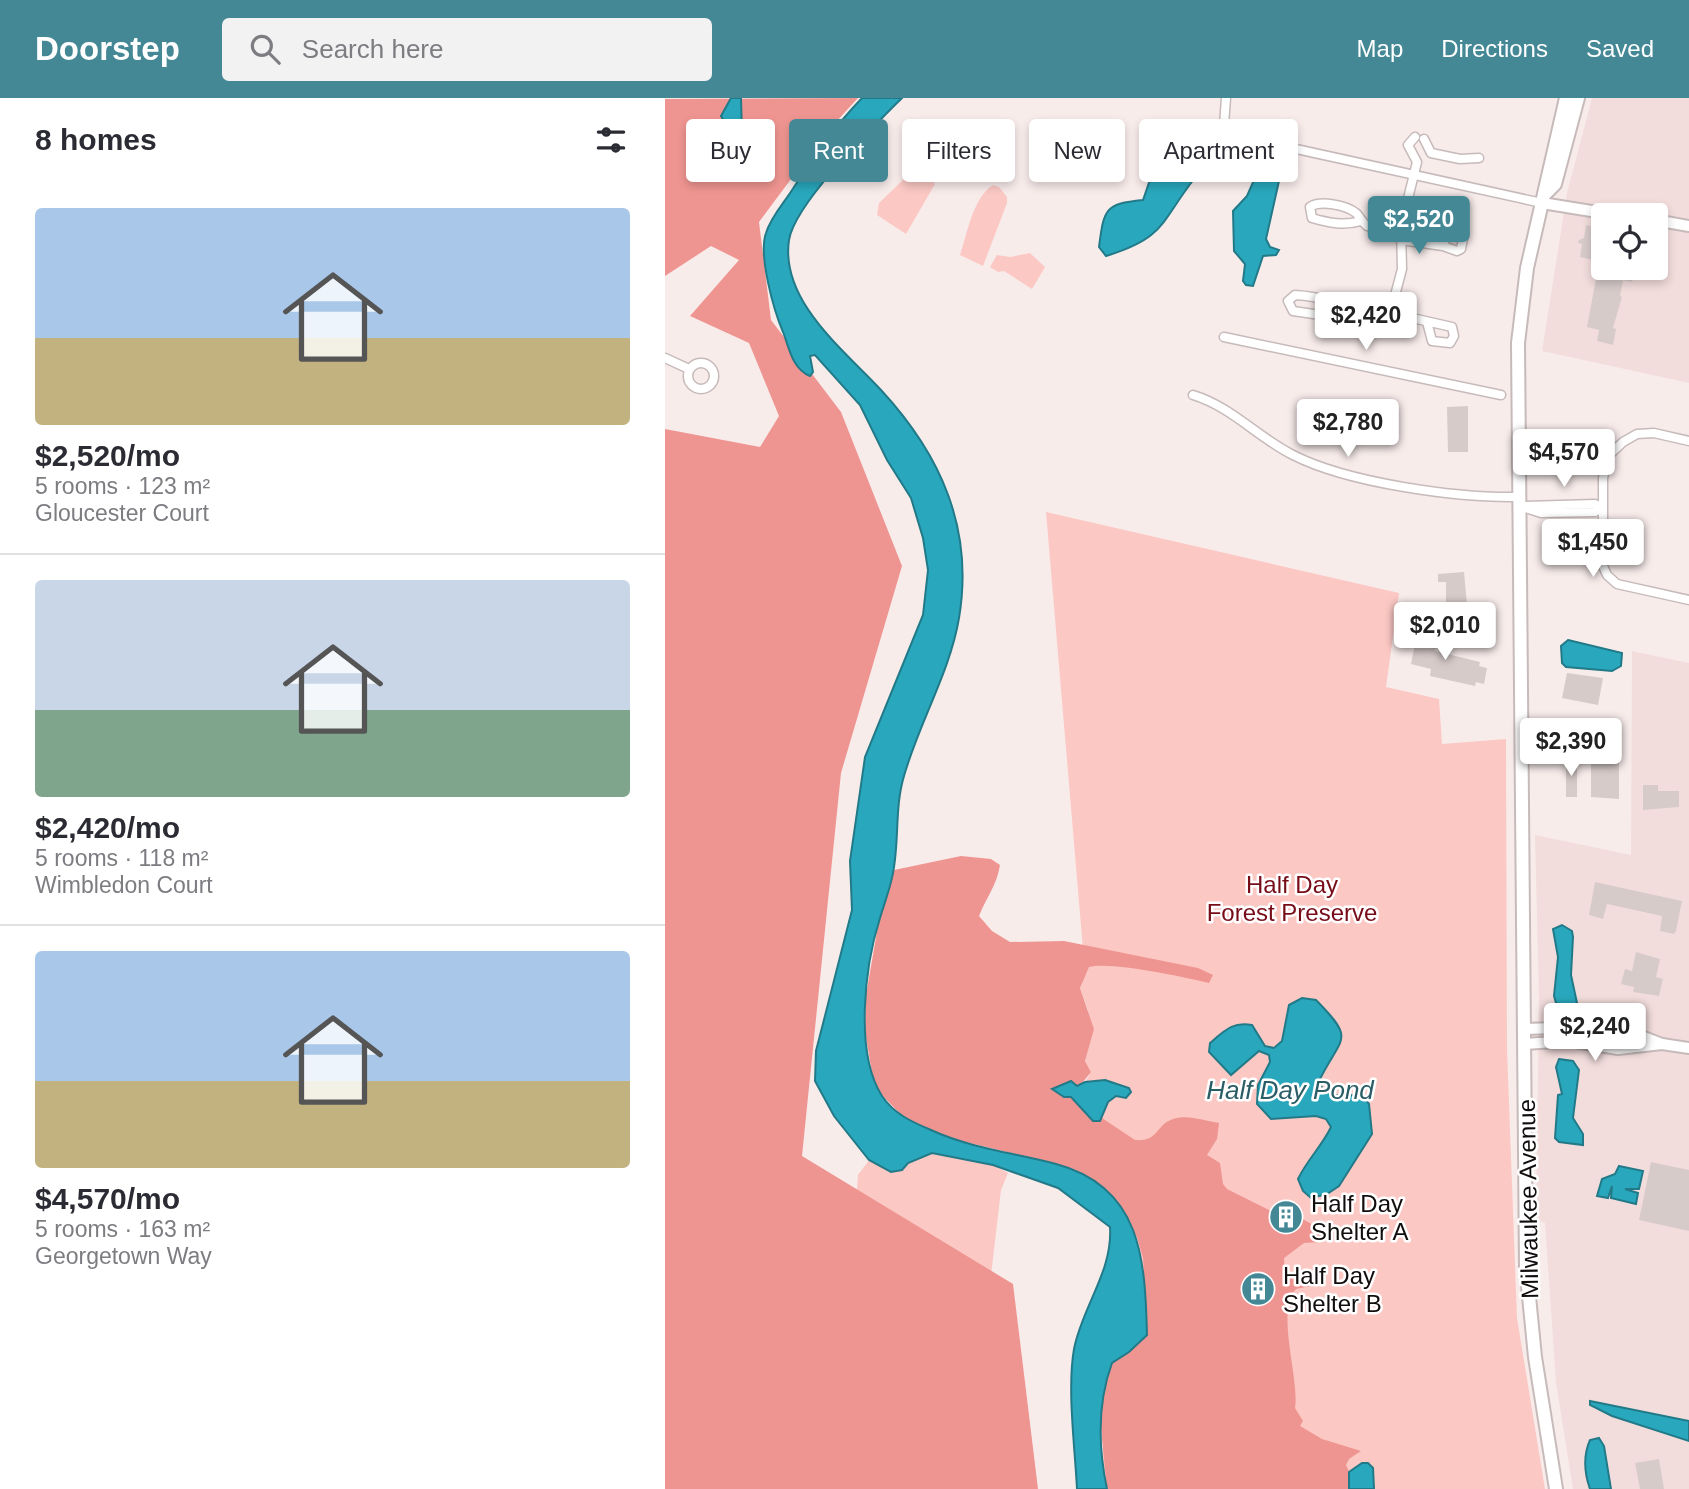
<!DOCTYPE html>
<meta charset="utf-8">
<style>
body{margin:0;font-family:Arial,sans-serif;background:#f2f2f3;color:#2b2b33;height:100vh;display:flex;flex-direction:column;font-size:26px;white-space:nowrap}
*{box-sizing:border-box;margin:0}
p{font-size:23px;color:#7c7c81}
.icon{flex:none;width:38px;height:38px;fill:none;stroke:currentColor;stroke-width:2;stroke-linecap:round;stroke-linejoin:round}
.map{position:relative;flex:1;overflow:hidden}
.panel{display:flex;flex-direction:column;background:#fff;width:665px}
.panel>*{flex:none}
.hud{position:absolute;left:21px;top:21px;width:665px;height:63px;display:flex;gap:14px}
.fabs{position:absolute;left:926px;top:105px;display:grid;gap:14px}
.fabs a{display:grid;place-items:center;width:77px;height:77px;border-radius:7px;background:#fff;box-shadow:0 4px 10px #0003;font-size:35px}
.price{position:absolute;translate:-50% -60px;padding:0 16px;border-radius:7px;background:#fff;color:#222;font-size:23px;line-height:46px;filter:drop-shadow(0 2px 4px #0008)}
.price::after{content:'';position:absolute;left:50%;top:42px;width:21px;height:16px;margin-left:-10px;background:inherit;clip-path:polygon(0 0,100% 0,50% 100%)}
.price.selected{background:#448896;color:#fff}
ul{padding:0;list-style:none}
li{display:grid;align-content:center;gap:14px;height:371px;padding:0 35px}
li+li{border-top:2px solid #e1e1e2}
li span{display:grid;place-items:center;height:217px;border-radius:7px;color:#555}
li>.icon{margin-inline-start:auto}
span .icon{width:126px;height:126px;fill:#fffc;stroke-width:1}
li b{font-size:30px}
h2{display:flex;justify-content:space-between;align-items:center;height:84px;padding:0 35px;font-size:30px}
.chip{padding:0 24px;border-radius:7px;background:#fff;box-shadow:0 4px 10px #0003;font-size:24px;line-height:63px}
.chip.selected{background:#448896;color:#fff}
header{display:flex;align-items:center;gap:42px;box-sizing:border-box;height:98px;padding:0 35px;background:#448896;color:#fff}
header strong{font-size:33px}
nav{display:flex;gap:38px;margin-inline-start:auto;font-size:24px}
.search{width:490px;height:63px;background:#f2f2f3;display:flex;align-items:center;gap:18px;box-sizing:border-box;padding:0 24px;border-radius:7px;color:#7c7c81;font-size:26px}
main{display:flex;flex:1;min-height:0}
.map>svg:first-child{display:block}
.built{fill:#f2dddc;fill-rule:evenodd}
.green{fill:#fbc8c4}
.forest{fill:#ef9591}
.water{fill:#29a8bd;stroke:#227a88;stroke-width:2}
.building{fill:#d7cbca}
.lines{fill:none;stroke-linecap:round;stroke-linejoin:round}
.street-casing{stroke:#c7baba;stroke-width:11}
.secondary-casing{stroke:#c7baba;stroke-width:14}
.primary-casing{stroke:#c7baba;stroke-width:16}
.street{stroke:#fff;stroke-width:8}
.secondary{stroke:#fff;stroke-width:10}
.primary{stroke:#fff;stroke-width:12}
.labels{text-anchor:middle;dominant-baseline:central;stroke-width:5;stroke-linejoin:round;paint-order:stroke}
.park-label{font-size:24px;fill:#770c18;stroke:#fff}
.street-label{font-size:24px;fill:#110d0d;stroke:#fff}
.poi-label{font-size:24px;fill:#110d0d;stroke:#fff;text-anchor:start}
.water-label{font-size:26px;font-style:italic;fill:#2b5d67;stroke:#fff}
</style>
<header>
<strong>Doorstep</strong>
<div class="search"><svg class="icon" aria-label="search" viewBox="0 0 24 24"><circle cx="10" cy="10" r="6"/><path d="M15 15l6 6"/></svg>Search here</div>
<nav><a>Map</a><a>Directions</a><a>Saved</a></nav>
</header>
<main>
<section class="panel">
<h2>8 homes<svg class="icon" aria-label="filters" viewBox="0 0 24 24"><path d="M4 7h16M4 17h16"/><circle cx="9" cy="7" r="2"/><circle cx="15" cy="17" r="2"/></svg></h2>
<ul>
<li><span style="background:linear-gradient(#a9c7e8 60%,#c2b280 0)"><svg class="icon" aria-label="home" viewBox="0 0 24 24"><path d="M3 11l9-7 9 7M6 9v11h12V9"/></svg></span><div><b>$2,520/mo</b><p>5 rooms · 123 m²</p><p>Gloucester Court</p></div></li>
<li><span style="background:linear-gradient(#c9d6e8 60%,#7fa58c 0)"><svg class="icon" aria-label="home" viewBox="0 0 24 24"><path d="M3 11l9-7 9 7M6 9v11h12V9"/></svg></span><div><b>$2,420/mo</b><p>5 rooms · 118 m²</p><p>Wimbledon Court</p></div></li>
<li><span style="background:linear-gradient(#a9c7e8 60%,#c2b280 0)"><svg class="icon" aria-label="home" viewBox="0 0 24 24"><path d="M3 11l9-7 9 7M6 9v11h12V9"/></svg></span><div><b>$4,570/mo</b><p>5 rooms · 163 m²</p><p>Georgetown Way</p></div></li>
</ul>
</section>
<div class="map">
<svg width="1024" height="1391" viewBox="0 0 1024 1391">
<rect width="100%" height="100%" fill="#f8eceb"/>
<g class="built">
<path d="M927,0H1024V285L877,253L902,95ZM938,117H990V170H938Z"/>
<path d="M967,553L1024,565V1391H908L891,1285L880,1125L871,1122L874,903L870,737L966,757Z"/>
</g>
<g class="green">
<path d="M241,79L267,82L270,86L241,136L212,117L214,105Z"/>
<path d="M328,87L334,89L342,99V105L318,168L295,157C302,137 308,99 328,87Z"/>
<path d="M365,155L380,169L367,191L339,173L333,174L325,169L332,157L345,159Z"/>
<path d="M381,414L734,495L721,589L774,601L777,646L841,641L842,951L852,1220L880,1391H434L460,1150L429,984H420L426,974L420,963L426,940L423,912L415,890L420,875Z"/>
<path d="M267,1055L328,1067L343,1075L336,1092L325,1186L169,1391H154L189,1131L193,1077L204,1062L227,1074L237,1072L243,1065Z"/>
</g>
<g class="forest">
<path d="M193,0L158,38L94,124L106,222L176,314L237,468L176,675L137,1058L348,1186L373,1391H0V331L95,349L114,318L84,245L25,218L74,162L46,148L0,178V1Z"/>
<path d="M296,758L326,761L335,767C332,787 321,800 314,818L327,833L345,844L399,843L533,870L548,877L544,885C519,879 446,863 424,869L415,890L429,931L420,963L426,974L406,999L428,1022L437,1020L470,1042C494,1044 490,1027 508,1021C522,1016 540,1023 554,1025L552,1041L542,1057L555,1065L558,1086L562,1091L604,1112L615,1125L624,1127L634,1119L661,1134L657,1144L639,1145L619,1160L620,1175H641L648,1182L645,1188L631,1191C610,1210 635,1283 630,1310L638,1323L635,1328L657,1341L696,1353L684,1361L681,1367L684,1374V1391H442L434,1311L447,1265L464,1254L481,1210L478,1160L472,1139L395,1067L284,1040L238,1019L214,994L207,975L200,933L201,897L214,822L229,772Z"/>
</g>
<g class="water">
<path d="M66,0H76L77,37H67L56,18Z"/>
<path d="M197,0H237C209,28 130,105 124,142C115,203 179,252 216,292C276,357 309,431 294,520C285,574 254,625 239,678C230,708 234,738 229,769C227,786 220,803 215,820C200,867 189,954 217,998C229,1016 247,1024 266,1032C305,1050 349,1055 391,1066C477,1089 480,1162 482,1237L464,1254L447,1265C432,1306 433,1348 442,1391H412C410,1350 402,1291 409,1251C417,1209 448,1173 445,1129L393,1090L328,1067L267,1055L243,1065L237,1072L226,1074L204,1062L169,1018L150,983L151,953L187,812L185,763L200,659L258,517L263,472L258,440L246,400L222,362L195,307L150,257L145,258L148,274L145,278C127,271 124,249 118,234C109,213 93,157 101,135C106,118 120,104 129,89C150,57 170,28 197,0Z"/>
<path d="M517,31C536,32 541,43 546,60C542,69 535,73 529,81C495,125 500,140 441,158L434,149C439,110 440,106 478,102L486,79L510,35Z"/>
<path d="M607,55L616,58L618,65L601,141L605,149L614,152L611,157L598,158L588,188L581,187L578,183L580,166L569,153L568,113L582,98L596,66Z"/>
<path d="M903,542L957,555L956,568L947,573L901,569L897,565L896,548Z"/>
<path d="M897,827L907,833L908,839L906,877L912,905L903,910L891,905L889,898L893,859L888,831Z"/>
<path d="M637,900L651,902C691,943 677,937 655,981L657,991L670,997H697L704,1006L707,1036L674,1088L662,1096L646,1100L638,1093L633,1081C642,1062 657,1048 666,1029L661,1021L651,1018L606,1021L592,1006L593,987L605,964L604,957L594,953L566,977L544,954L545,945C559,933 568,923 587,927L600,948L609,950L617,943L624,907Z"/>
<path d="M894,961L908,963L914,972L908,1020L918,1036V1047L894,1044L890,1040L893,997L897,996L891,969Z"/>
<path d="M440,982L464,990L466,994L461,1000L451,998L443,1004L435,1023H428L406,999H399L387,991L406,983L412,988L420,984Z"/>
<path d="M954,1068L978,1073L974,1091H960L973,1095L971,1106L946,1100L947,1088L943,1100L932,1098L937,1081L950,1076Z"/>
<path d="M925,1303L1024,1323V1343L947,1318L925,1307Z"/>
<path d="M934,1340L939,1348L946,1391H925C919,1374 918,1358 925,1342Z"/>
<path d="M697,1365H703L708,1370L709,1391H684V1374Z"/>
</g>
<g class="building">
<path d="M921,127L938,130L937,164L915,159L917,146L913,145L914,142L919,140Z"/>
<path d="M933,170H957L970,174L967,184L958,182L955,198L957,199L948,230L951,231L948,247L932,243L934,232L922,229Z"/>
<path d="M803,308V354H783L782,309Z"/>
<path d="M799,474L802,507H781V484H773V476Z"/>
<path d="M803,516H827V542H805L804,538H793V521H803Z"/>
<path d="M753,531L775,535L770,553L815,564L814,568L822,570L819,586L811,584L810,588L765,578L766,571L746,566Z"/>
<path d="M902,575L938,580L933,607L897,600Z"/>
<path d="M954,655V701L926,699V657Z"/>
<rect x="901" y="660" width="11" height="39"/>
<path d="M978,687H993V693H1014V709L978,712Z"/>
<path d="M930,784L1017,803L1011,833L1009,836L995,833L997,818L942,806L938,821L924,817Z"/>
<path d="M971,854L995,861L991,879L998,881L994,898L968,894L969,889L956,886L960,871L967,873Z"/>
<path d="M986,1064L1024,1072V1133L974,1122Z"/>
<path d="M994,1361L999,1391H975L970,1365Z"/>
</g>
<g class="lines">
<g class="street-casing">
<g id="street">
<path d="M561,0L559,27L572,38L877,105"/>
<path d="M759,41L766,55L795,61L814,60"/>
<path d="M696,123C679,128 664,125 647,120L645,109C655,102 681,107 691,115C695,119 697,124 702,128L736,133"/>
<path d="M736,142L778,148L784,130L799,135L796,151L792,153L778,148"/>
<path d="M728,205L737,171L736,129L752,64L743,47L750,39"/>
<path d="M728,205L743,219L787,229L789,238L785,245L767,243L762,224"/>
<path d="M682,216L669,219L628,213L623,203L630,197C647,198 672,202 682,216L728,205"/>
<path d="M559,239L836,297"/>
<path d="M0,260L24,271"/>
<circle cx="36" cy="278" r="13"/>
<path d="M528,297C567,309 592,339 628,357C683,385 791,400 853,399"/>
<path d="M1024,343L989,335L972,336L958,344L943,358L938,380V468L942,477L952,486L1024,502"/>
<path d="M854,408L876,415L930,414L937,410"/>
<path d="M860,408L930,406L937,410"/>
</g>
</g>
<g class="secondary-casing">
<g id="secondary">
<path d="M877,105L951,117"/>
<path d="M990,122L1024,128"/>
<path d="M860,931L950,928L997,946"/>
<path d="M860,946L904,943L953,951L997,946L1024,950"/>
</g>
</g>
<g class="primary-casing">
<g id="primary">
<path d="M879,97L890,86L913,0"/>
<path d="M891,1391L870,1259L861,1168L853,245L862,170L901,0"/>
</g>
</g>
<use href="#street" class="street"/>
<use href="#secondary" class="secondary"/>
<use href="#primary" class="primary"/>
</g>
<defs>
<g id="building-disc" transform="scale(1.75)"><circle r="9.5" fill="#448896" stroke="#fff"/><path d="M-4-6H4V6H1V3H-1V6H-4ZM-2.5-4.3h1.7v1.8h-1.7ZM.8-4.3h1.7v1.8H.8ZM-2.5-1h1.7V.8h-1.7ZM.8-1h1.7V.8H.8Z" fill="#fff"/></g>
</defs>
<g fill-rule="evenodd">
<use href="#building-disc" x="621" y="1119"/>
<use href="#building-disc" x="593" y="1191"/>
</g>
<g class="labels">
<g class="park-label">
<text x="627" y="786">Half Day<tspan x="627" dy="28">Forest Preserve</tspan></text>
</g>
<g class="street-label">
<text transform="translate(863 1101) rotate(-91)">Milwaukee Avenue</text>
</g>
<g class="poi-label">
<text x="646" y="1105">Half Day<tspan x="646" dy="28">Shelter A</tspan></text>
<text x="618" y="1177">Half Day<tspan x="618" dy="28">Shelter B</tspan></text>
</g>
<g class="water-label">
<text x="625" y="992">Half Day Pond</text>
</g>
</g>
</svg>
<div class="fabs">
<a><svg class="icon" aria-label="locate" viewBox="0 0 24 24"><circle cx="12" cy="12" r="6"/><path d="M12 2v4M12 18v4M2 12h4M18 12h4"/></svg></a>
</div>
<b class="price selected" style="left:754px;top:158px">$2,520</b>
<b class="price" style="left:701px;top:254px">$2,420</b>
<b class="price" style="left:683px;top:361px">$2,780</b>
<b class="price" style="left:899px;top:391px">$4,570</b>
<b class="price" style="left:928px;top:481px">$1,450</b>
<b class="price" style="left:780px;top:564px">$2,010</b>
<b class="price" style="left:906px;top:680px">$2,390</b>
<b class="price" style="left:930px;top:965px">$2,240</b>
<div class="hud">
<a class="chip">Buy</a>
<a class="chip selected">Rent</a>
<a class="chip">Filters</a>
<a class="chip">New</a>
<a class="chip">Apartment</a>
</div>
</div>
</main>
